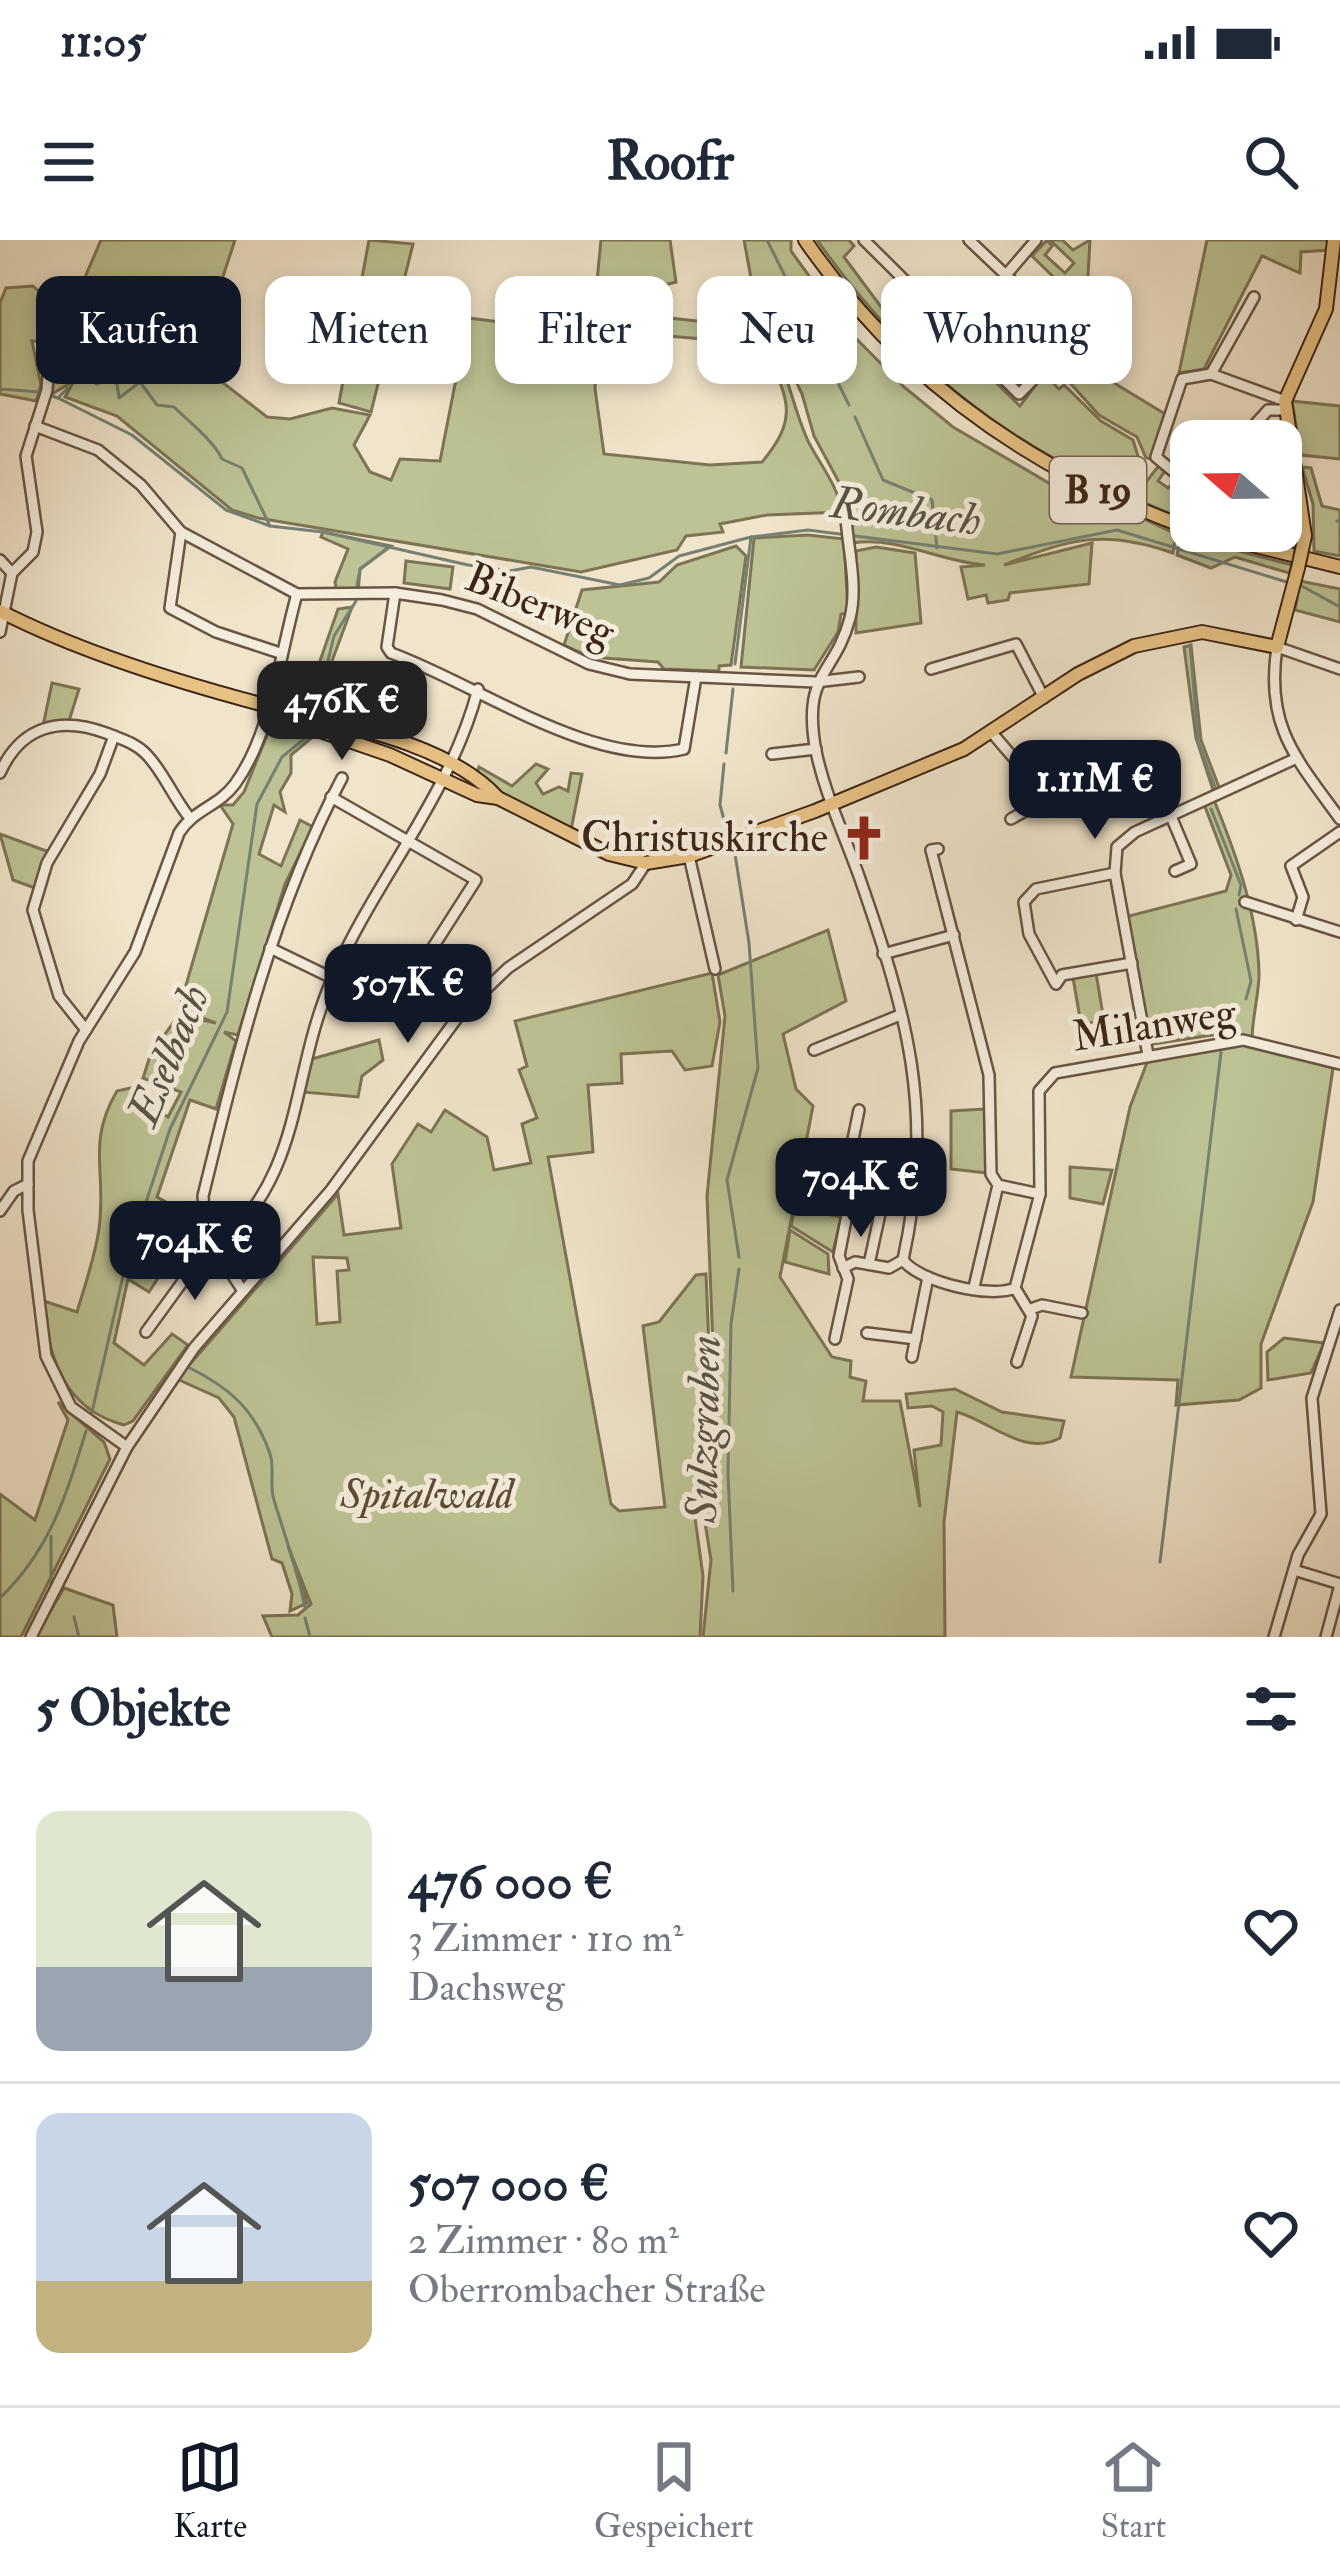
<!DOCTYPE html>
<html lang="de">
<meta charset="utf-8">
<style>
body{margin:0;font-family:"IM FELL Double Pica",serif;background:#f2f2f3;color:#1f2937;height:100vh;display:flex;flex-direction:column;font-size:45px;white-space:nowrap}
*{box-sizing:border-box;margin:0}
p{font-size:39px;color:#747a83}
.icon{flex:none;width:66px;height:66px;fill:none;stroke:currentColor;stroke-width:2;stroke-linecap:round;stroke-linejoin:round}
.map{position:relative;height:1397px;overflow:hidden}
.drawer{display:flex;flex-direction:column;background:#fff;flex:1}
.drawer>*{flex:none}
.top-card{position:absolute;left:36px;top:36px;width:1269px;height:108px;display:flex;gap:24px}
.needle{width:78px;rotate:290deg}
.fabs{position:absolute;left:1170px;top:180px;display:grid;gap:24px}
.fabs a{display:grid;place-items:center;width:132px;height:132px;border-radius:24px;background:#fff;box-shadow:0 6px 18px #0003;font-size:60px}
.price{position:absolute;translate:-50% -102px;padding:0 27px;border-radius:24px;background:#111827;color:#fff;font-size:39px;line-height:78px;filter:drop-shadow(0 3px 6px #0008)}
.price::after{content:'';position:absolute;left:50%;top:72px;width:36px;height:27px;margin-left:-18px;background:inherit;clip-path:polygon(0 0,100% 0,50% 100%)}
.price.current{background:#222;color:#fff}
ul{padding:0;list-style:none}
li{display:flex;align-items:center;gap:36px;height:300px;padding:0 36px}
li+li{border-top:3px solid #e0e1e3}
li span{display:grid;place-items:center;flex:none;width:336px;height:240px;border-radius:24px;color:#555}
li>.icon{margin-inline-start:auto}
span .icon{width:144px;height:144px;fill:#fffc;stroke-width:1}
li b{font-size:51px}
h2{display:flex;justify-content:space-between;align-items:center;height:144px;padding:0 36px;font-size:51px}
.tag{padding:0 42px;border-radius:24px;background:#fff;box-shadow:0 6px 18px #0003;font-size:42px;line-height:108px}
.tag.current{background:#111827;color:#fff}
.status{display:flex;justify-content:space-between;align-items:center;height:84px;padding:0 60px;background:#fff;direction:ltr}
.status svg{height:33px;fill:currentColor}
header{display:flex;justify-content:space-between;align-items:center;height:156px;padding:0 36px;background:#fff;font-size:54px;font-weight:700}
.tabs{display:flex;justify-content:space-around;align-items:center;height:168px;border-top:3px solid #e0e1e3;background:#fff;font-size:33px;color:#747a83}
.tabs a{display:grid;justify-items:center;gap:6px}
.tabs .current{color:#111827}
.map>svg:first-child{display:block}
.green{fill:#bdc394;stroke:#7c7455;stroke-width:3;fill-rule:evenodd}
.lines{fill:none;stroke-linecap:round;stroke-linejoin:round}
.stream{stroke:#758172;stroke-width:3}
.minor-casing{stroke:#695543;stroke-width:14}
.major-casing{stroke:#3c2516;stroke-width:16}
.minor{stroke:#f5eddd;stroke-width:9}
.major{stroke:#e8c285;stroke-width:12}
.major-bridge-casing{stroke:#3c2516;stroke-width:16;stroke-linecap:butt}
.major-bridge{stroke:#e8c285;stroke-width:12}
.labels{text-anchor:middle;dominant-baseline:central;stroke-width:10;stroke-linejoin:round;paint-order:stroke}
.shield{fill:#f5eddd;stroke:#746152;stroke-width:3}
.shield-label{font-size:39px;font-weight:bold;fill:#3c2516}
.street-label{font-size:42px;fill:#3c2516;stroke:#f5eddd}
.poi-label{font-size:42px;fill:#3c2516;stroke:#f5eddd;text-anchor:end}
.park-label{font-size:42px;font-style:italic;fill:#5c4c36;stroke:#f5eddd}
.water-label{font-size:45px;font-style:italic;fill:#585344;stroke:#f5eddd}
</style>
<div class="status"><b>11:05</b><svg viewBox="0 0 49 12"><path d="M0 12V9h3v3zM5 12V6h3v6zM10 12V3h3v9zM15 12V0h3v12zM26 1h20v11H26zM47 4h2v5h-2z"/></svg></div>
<header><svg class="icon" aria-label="menu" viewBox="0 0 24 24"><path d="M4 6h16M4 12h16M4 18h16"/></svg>Roofr<svg class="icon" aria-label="search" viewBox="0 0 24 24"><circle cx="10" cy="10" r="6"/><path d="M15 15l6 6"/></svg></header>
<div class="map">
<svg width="1340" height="1397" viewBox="0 0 1340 1397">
<rect width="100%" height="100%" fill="#f0e4ca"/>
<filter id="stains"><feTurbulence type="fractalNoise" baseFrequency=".00167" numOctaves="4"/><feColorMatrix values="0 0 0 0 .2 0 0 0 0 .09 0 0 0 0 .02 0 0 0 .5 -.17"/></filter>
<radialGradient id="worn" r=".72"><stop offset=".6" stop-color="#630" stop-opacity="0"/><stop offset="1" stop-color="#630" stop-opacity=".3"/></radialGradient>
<g class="green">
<path d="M101,0H235L206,88L237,99L227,113L195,120L137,93L204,128L267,177L290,179L332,168L370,175L354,205L370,232L391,240L400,219L440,221L468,78L598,94L595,149L604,214L710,225L762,222C802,175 786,155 762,104L597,90V70L760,88C787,119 791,166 809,203C821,226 838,246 842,272L767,275L720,284L723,292L686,296L677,310L581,332L258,278L232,270L117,176L65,157L74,141L50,155L43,102L32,101L41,145L36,161L0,154V63L6,48L33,46L48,60L73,65Z"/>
<path d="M369,0L413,4L371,172L339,163Z"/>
<path d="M601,0H670L676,42L660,46L653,71L595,62Z"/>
<path d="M744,0H791V11L825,58L818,60L904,147L953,187L1066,253L1073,246L1176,294L1173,313C1105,289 1071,298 1004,325L1092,303L1089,344L1010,353L1008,360L988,363L986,355L968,359L961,327L985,325C942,322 897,296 853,303L847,257L814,196L802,154L753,49Z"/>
<path d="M817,0H849L854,6L844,17L887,75L921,104L941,89L1020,166L1044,134L1059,149L1064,145L1101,181L1133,200L1146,242L1161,223L1167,228L1158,241L1168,248L1178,238L1191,249L1183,256L1179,277C1019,215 913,136 817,0Z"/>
<path d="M1047,0L1052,6L1045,15L1065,33L1074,23L1050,0H1062L1073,10L1090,0L1083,124L1165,174L1152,219L1146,218L1137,197L1099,175L1053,124L1082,97L1050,67L1057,59L1071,73L1080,63L1032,16Z"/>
<path d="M1207,0H1329V10L1301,12L1300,33L1262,16L1204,129L1179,133Z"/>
<path d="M1292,161L1340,166V219L1301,215Z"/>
<path d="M1302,227L1311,228L1322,266L1340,270V316L1314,311L1313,264Z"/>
<path d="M1283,232L1298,266L1295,307L1238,291H1281Z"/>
<path d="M323,292L391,306L360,329L358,353H337L335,342L348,309L321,297Z"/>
<path d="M808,295L844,299L848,373L841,374L838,392L814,430L741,427L754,298Z"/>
<path d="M1181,296L1292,325L1289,333L1235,317L1211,328L1177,315Z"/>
<path d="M736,306L746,316L731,425L719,426V431L664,429L658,422L590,417L564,405L582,350L659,342L677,325Z"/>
<path d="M876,307L915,313L921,383L856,393V311Z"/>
<path d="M406,321L453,327L450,349L404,343Z"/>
<path d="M1300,341L1340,349V382L1295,370Z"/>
<path d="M352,367L332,421L329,447L339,454L343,472L370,481L375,466L383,465L379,492L304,467L338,369Z"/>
<path d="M1191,405L1201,500L1220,550L1214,553L1196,498L1184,407Z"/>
<path d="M52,443L79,449L69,481L43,486Z"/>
<path d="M283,483L315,495L291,515V533L280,552L285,572L274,565L259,614L281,626L300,580L313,587L285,644L238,795L224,792L236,801L216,869L190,860L157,957L166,962L161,1003L147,1019L160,1035L149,1052L128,1039L114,1103L144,1125L172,1094L188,1105L133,1181L124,1185C61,1168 51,1118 41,1060L77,1072C85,1045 95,1017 99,989C107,931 86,904 117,851L144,845L143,860L168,877L181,852L143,838L151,813L179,775L216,783L179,769L233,584L220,565H233L244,552L270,488Z"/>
<path d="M536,524L548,529L536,543L543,554L559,547L568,551L571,533L582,534L571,590L498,555L476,536L479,527L512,546Z"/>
<path d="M1214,560C1236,614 1258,675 1259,734C1259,755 1252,778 1252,800L1228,802L1226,793L1146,805L1125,677L1226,651L1231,635L1204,564Z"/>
<path d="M0,594L49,612L35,648L13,640Z"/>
<path d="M828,690L846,761L783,794L796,849L813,866L780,1037L832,1117L851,1121L850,1137L866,1141L863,1161H900L920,1267L914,1210L941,1205L943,1172L932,1166L908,1168L906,1154L955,1149L1002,1172L1064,1181L1060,1198C1024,1217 992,1182 957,1172L944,1282L945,1397H703L711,1320L703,1270L716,1180L707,956L725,776L718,735Z"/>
<path d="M712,733L720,782L712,826L685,830L672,811L621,814L622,843L588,845L593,912L548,917L611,1264L619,1271L665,1267L643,1086L659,1082L696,1035L706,1034L712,1180L695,1278L703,1336L700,1397H272L263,1376L298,1375L311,1364L288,1306L307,1363L290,1371L292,1354L282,1323L272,1319L234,1177L219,1158L177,1139L338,954L344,995L401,988L392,924L418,884L431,892L445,870L487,897L494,930L531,923L522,884L537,878L519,830L527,826L515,781ZM313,1017L347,1018L349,1030L337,1031L340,1082L317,1084Z"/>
<path d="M1096,733L1104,781L1081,784L1073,738Z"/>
<path d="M379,800L383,820L362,836L358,857L303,852L312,819Z"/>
<path d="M1249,804L1333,828L1313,962L1261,1104V1148L1239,1160L1176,1165L1178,1140L1071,1137L1130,867L1148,820Z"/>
<path d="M985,869L987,933L951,929V871Z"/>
<path d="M1070,927L1112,930L1103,964L1070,958Z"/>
<path d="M795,967L841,977L833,1012L791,986Z"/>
<path d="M790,990L828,1014L829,1034L785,1022Z"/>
<path d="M1284,1098L1324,1103L1311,1133L1268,1140L1267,1112Z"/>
<path d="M58,1162L104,1202L110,1219L21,1397H0V1254L35,1280L68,1180Z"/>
<path d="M64,1348L113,1365L117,1397H35Z"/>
</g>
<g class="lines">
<g class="stream">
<path d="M767,0L849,165"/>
<path d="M75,143L87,137L97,144L109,139L117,144L119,158L140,142L157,165L174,167C189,182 214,201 222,219L242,228L270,286L323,292L468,325L510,331L531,327L620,345L649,338L679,316L751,297L808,290L997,314L1117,290L1290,343"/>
<path d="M0,149L40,152"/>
<path d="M49,155L58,158L68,148"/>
<path d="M58,158L132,195L226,270L270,286"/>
<path d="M855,177L883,240L932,260L937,308"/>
<path d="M1337,281H1340"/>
<path d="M357,345L360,329L389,307"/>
<path d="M1300,345L1340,367"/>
<path d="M1190,405L1198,501L1216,550"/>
<path d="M735,424L751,297"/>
<path d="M318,471L311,456L323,441L334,396L356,361"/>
<path d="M726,513L733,449"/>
<path d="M724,524L720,565L727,591"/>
<path d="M1211,569L1241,645L1239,655"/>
<path d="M735,614L749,703L758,828L727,940L739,1017"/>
<path d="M1236,669L1251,741L1246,759"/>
<path d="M190,1128C230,1148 255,1170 270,1214C275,1228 269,1245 274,1260C285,1297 298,1331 305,1368"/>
<path d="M92,1172L126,1023L170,889L227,772L257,564L282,517L309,495"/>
<path d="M1160,1322L1221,812"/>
<path d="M51,1344V1296"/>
<path d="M733,1351L728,1233L731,1084L739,1029"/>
<path d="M0,1358C50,1310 66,1256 86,1191"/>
<path d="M74,1377L79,1397"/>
<path d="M305,1378L310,1397"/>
</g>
<g class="minor-casing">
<g id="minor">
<path d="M864,0L1019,154L1073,99L969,0"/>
<path d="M1006,35L1036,0"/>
<path d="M1211,134L1254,57"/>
<path d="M35,186L98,210L141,245L181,292L297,354L395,353L442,360L477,369L589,424L630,434L816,442L859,437"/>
<path d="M1240,201L1268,170H1285"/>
<path d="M1191,246L1156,217L1182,139L1211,134L1285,161"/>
<path d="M846,278C848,309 858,347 850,378C835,435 803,432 815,506C823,550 844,594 859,636C908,777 935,870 903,1020"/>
<path d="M181,292L170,368L216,392L280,413"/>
<path d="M0,320L12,333"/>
<path d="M395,353L387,407L391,413C475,443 595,530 684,509L696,437"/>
<path d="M0,392L12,333L33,312L37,292L26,216L47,150L49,122L43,102L64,85"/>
<path d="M931,429L1016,404L1044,458"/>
<path d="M1340,429L1277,407C1265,487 1296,518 1340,579"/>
<path d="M993,494L1048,558L1011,579"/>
<path d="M772,514L816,509"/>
<path d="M1152,531L1191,624L1175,631"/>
<path d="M0,533C21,486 60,476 106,493C121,499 136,503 147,515C164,533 173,557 189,577"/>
<path d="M938,609L931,610L989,835L991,934L998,945L974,1047"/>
<path d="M689,616L715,729"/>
<path d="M1115,633L1036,649L1024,662L1029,694L1056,744L1062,735L1132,723"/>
<path d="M1245,662L1340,692"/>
<path d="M1296,680L1303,657L1291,626L1340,592"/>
<path d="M270,708L394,768L476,640L331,557"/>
<path d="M883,714L954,695"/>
<path d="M86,790L59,756L33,670L47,623L100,534L114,496"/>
<path d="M814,810L900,775"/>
<path d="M1148,815L1115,633L1117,607L1135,592L1297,518"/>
<path d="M998,945L1040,954"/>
<path d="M0,971L14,951L28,944"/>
<path d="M215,1011C307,930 288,839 333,737C377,637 450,556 478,449"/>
<path d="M903,1020C919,1042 991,1059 1015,1048L1040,954L1039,851L1055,833L1243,800L1340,824"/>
<path d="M869,1024L881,969"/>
<path d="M843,1028L855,1022L889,1028L903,1020"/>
<path d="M1015,1048L1032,1076L1017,1122"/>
<path d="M243,1051L206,995L203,956C238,813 273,668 342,538"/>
<path d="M1031,1069L1042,1065L1082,1073"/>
<path d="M146,1092L210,1004"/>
<path d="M867,1093L916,1099"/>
<path d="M835,1099L848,1039L839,1016L855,933L849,919L859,870"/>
<path d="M912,1117L928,1037"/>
<path d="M127,1207L71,1167L46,1116L28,970V921L79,801L135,712L179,593C193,570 219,566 235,544C272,493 280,413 297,354"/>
<path d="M1294,1330L1340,1344"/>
<path d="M31,1397L127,1207L194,1108L331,950L460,774L508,728L632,644L646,623"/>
<path d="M1274,1397L1298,1315L1321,1274L1312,1158L1340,1070"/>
<path d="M1326,1397L1340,1345"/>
</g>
</g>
<g class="major-casing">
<g id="major">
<path d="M805,0C900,139 1033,232 1191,289"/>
<path d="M1196,291L1340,327"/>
<path d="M1305,296L1285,161L1326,69L1334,0"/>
<path d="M0,371C80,412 174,441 261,464C333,483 447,501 498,558"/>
<path d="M266,466L285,479L390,515L477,555L498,558L609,614L646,623L689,616L815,571L964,509L1078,434L1134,406L1202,392L1277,407L1298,328"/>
</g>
</g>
<use href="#minor" class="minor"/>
<use href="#major" class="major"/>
<g class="major-bridge-casing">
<path id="major-bridge" d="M1298,328L1305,296"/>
</g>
<use href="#major-bridge" class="major-bridge"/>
</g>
<defs>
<g id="church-bare" transform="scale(3.6)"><path d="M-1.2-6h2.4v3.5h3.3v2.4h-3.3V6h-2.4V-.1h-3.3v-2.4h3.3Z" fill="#8f2418" stroke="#f5eddd" stroke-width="2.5" paint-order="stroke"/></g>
</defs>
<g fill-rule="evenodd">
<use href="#church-bare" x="864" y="598"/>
</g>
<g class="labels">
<rect class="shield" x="1050" y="217" width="96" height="66" rx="9"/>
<g class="shield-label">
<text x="1098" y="250">B 19</text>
</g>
<g class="street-label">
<text transform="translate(540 365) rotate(22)">Biberweg</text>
<text transform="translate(1154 785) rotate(-9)">Milanweg</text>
</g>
<g class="poi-label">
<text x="828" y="598">Christuskirche</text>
</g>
<g class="park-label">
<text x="427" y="1255">Spitalwald</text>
</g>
<g class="water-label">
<text transform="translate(906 272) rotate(7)">Rombach</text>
<text transform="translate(169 815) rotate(-68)">Eselbach</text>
<text transform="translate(704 1189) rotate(-89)">Sulzgraben</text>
</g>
</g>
<rect width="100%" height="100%" filter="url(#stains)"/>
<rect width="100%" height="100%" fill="url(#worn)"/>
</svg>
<div class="fabs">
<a><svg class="needle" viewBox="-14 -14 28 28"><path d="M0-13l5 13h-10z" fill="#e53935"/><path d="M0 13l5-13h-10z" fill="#747a83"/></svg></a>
</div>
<b class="price current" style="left:342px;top:523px">476K €</b>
<b class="price" style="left:1095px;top:602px">1.11M €</b>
<b class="price" style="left:408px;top:806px">507K €</b>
<b class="price" style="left:861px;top:1000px">704K €</b>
<b class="price" style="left:195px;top:1063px">704K €</b>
<div class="top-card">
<a class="tag current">Kaufen</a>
<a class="tag">Mieten</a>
<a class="tag">Filter</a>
<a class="tag">Neu</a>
<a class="tag">Wohnung</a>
</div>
</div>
<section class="drawer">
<h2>5 Objekte<svg class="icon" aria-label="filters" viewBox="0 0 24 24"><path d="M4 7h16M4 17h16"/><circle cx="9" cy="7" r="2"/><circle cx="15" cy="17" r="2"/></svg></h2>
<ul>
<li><span style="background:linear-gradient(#dfe7d0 65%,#9aa5b1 0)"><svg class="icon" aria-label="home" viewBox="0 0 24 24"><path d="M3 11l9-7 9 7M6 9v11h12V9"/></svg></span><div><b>476 000 €</b><p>3 Zimmer · 110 m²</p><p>Dachsweg</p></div><svg class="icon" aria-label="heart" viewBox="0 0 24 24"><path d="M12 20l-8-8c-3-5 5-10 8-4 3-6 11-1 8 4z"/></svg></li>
<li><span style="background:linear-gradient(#c9d6e8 70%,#c2b280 0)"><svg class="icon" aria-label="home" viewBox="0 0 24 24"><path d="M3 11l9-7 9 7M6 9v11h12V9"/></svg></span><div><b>507 000 €</b><p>2 Zimmer · 80 m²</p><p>Oberrombacher Straße</p></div><svg class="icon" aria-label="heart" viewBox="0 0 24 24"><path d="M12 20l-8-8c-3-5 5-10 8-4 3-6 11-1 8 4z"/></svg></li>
</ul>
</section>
<nav class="tabs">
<a class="current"><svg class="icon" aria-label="map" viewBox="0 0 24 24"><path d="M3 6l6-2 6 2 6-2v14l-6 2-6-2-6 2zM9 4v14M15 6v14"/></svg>Karte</a>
<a><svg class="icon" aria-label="saved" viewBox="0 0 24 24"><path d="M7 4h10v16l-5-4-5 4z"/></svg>Gespeichert</a>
<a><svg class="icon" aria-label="home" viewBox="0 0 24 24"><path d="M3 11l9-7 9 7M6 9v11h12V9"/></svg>Start</a>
</nav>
